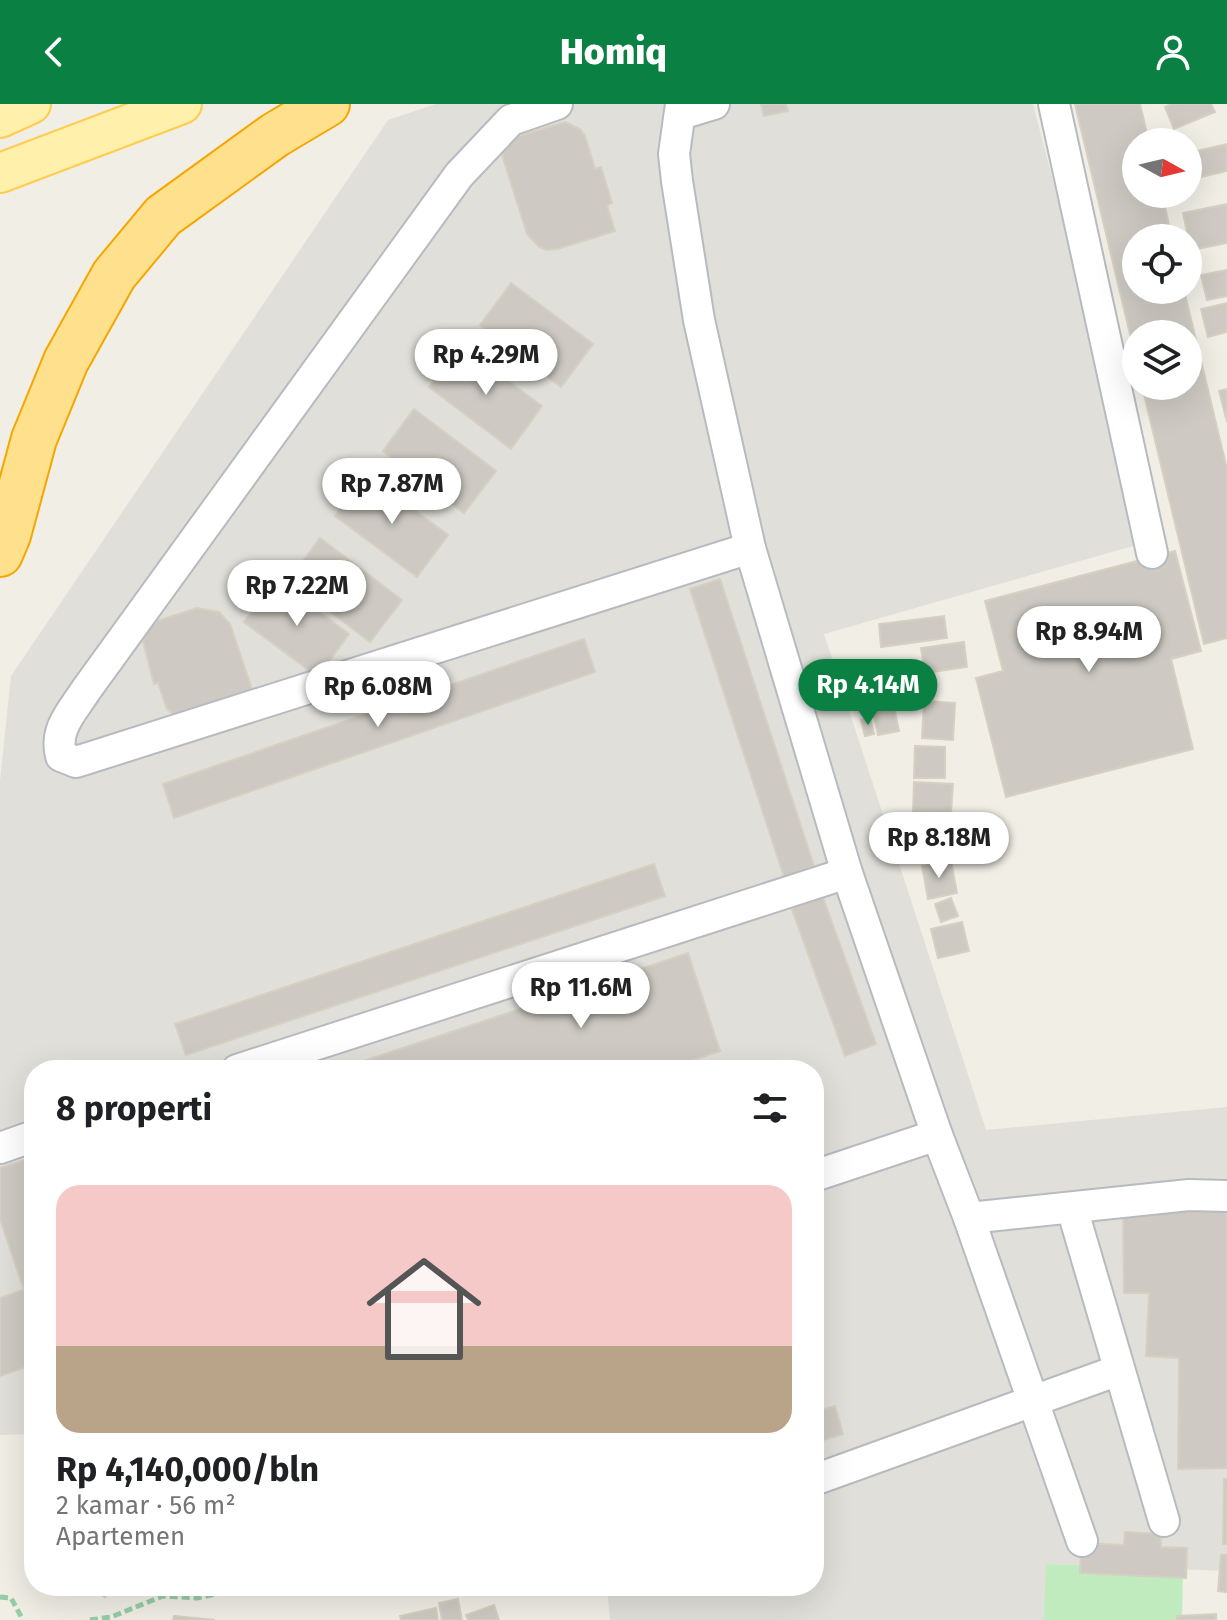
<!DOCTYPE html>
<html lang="id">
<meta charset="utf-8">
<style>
body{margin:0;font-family:"Fira Sans",sans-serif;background:#f6f6f6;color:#202124;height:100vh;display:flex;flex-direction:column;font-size:30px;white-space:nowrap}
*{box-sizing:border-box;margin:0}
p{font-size:26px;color:#757577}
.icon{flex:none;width:44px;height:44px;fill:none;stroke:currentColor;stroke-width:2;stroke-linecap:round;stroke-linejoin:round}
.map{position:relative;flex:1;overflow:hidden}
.details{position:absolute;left:24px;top:956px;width:800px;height:536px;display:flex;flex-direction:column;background:#fff;border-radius:32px;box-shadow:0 8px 32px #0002}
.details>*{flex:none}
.needle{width:52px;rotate:98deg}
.controls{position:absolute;left:1122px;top:24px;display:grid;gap:16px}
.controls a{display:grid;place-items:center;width:80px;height:80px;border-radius:50%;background:#fff;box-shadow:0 8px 32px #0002;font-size:40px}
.price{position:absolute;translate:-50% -68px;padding:0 18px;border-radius:28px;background:#fff;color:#222;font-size:26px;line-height:52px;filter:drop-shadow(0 2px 4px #0008)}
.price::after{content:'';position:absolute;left:50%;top:48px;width:24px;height:18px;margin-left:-12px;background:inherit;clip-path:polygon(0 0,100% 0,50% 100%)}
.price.selected{background:#0b8043;color:#fff}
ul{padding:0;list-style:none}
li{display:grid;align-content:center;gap:16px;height:424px;padding:0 32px}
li+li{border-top:2px solid #e0e0e0}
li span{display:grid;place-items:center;height:248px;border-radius:24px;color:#555}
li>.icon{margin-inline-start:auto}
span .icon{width:144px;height:144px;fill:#fffc;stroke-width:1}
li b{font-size:34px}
h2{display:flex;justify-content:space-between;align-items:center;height:96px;padding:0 32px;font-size:34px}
header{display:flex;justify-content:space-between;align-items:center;height:104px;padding:0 32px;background:#0b8043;color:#fff;font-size:36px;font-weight:800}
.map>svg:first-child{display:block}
.industrial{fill:#e1dfd9}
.green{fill:#bfebbf}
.building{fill:#cecac3;stroke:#d6d0c2;stroke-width:2}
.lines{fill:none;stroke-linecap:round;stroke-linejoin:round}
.minor-casing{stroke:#b7bbc0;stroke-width:34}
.major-casing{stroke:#ffcc4f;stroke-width:42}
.highway-casing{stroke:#f5a600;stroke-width:48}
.path{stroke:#96cca6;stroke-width:5;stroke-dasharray:8 4;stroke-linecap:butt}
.minor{stroke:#fff;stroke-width:30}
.major{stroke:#fff1ab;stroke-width:38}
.highway{stroke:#ffe18d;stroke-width:44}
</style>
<header><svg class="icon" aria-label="back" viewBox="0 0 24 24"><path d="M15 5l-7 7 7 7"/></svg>Homiq<svg class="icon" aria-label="person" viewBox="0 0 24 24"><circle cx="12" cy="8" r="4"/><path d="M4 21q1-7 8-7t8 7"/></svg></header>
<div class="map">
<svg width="1227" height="1516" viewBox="0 0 1227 1516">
<rect width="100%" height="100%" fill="#f0eee5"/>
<path class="industrial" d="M436,0H1033L1147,438L824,530L986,1026L1227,1003V1467L1047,1460L1044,1516H610L607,1482H814V966H34V1330L0,1331V677L11,572L388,16Z"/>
<path class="green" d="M1046,1460L1183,1465L1182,1516H1044Z"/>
<g class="building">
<path d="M761,0H786L788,7L764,12Z"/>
<path d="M1075,0H1140L1149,38H1136V90H1162L1172,134H1136V186H1184L1227,365V534L1204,540L1142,282H1188V230H1136V255Z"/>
<path d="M1172,0H1211L1215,8L1174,25L1165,3Z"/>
<path d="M565,18L580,25L585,32L595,65L601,63L612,99L607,101L615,127L557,145L547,146L539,143L527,130L498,38Z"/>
<path d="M1227,40V67L1188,76V49Z"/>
<path d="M1227,100V139L1191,146L1183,109Z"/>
<path d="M1227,166V192L1207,196L1201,171Z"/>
<path d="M511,179L593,240L561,283L480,221Z"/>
<path d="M1227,199V228L1208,233L1201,205Z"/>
<path d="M460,241L542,302L511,345L429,283Z"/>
<path d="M1227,285V318L1219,287Z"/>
<path d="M414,305L496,367L464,409L383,347Z"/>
<path d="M366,370L448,431L417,473L335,412Z"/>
<path d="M320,434L402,496L370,538L289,476Z"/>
<path d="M1175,447L1201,547L1171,555L1193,645L1006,693L976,574L1003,567L985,497Z"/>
<path d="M720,475L814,762L784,773L690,485Z"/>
<path d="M276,476L349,530L318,573L244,518Z"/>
<path d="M197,504L219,508L230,520L254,591L177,613L167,605L158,579L154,580L143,537L150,523L157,517Z"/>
<path d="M944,512L947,534L881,543L879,520Z"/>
<path d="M584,535L595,568L174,714L163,680Z"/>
<path d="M964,538L967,563L925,569L921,544Z"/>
<path d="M890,585L899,627L878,631L869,589Z"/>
<path d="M924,597L955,599L953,636L922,634Z"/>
<path d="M870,614L874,630L865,632L861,616Z"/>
<path d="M915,642L945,643V674H914Z"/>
<path d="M914,678L953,680L951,708L913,707Z"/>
<path d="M946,718L954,740L934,747L926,725Z"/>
<path d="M951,757L957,789L928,795L922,762Z"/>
<path d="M654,760L665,792L186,951L175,920Z"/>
<path d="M821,788L876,940L845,952L790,800Z"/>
<path d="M951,794L958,812L941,818L935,800Z"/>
<path d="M962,818L969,847L938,854L931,825Z"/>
<path d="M688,849L720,947L663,966H337Z"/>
<path d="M726,958L728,966H703Z"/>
<path d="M34,1053V1182L24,1186L0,1115V1064Z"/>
<path d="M1123,1100L1227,1103V1364L1178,1365L1179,1254L1146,1252L1149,1189H1124Z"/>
<path d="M34,1182V1260L0,1272V1194Z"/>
<path d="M835,1302L843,1330L814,1339V1308Z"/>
<path d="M1224,1375H1227V1440H1223Z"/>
<path d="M1125,1428L1161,1430V1443L1187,1444L1186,1474L1080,1469L1081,1439L1124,1441Z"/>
<path d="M1221,1451H1227V1488L1218,1487Z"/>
<path d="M86,1482H111L105,1493Z"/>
<path d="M458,1495L462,1516H442L439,1499Z"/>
<path d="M494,1501L499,1516H468L466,1511Z"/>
<path d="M436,1504L438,1516H401L400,1512Z"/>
<path d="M1216,1510V1516H1177V1512Z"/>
<path d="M174,1512L215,1516H173Z"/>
</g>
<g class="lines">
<g class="minor-casing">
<g id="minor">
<path d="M557,0L511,16L459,71L86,586C72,608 54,625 61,652L76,658L750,444"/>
<path d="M681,0L674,50L677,77L699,216L750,444L847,769L937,1031L969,1114L1033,1297L814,1376"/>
<path d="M1054,0L1152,449"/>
<path d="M681,10L714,0"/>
<path d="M237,966L847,769"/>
<path d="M0,1044L34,1032"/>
<path d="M814,1072L937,1031"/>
<path d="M1072,1104L1164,1417"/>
<path d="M969,1114L1189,1091L1227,1092"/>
<path d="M1082,1437L1033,1297L1119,1266"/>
</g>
</g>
<g class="major-casing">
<g id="major">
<path d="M0,14L31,0"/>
<path d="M0,69L182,0"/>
</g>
</g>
<g class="highway-casing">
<path id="highway" d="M0,450L8,431L34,335L66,257L114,171L163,112L275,31L327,0"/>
</g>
<g class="path">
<path d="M0,1493L11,1494L23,1516"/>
<path d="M90,1516L111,1513L163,1492L197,1494L226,1488"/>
</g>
<use href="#minor" class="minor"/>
<use href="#major" class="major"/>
<use href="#highway" class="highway"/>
</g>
</svg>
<div class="controls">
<a><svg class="needle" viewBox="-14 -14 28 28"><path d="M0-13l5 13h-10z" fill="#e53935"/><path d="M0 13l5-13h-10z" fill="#757577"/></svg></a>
<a><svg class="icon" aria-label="locate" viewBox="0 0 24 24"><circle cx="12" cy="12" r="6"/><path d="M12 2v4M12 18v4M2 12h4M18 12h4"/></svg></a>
<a><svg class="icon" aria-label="layers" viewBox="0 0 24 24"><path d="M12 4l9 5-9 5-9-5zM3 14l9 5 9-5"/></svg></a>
</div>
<b class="price" style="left:486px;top:293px">Rp 4.29M</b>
<b class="price" style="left:392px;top:422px">Rp 7.87M</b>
<b class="price" style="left:297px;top:524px">Rp 7.22M</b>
<b class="price" style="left:1089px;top:570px">Rp 8.94M</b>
<b class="price selected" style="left:868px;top:623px">Rp 4.14M</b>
<b class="price" style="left:378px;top:625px">Rp 6.08M</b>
<b class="price" style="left:939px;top:776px">Rp 8.18M</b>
<b class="price" style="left:581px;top:926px">Rp 11.6M</b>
<section class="details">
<h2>8 properti<svg class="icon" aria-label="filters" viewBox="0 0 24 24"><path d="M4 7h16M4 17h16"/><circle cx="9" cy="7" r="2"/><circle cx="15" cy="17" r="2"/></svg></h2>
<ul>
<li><span style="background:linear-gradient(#f6c9c9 65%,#b9a48a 0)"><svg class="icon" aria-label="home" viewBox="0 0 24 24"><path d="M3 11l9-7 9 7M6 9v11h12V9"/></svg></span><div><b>Rp 4,140,000/bln</b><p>2 kamar · 56 m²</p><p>Apartemen</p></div></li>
</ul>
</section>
</div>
